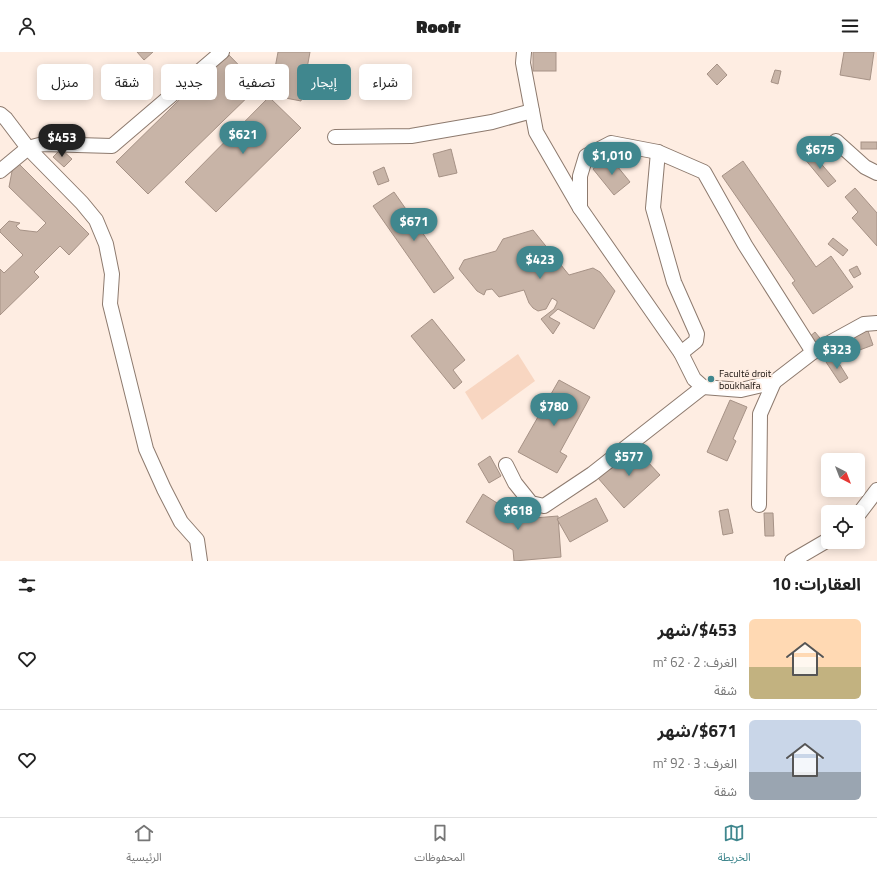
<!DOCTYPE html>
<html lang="ar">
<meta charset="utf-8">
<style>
body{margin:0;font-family:"Titillium Web","Noto Sans Arabic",sans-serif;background:#f6f6f6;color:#222;direction:rtl;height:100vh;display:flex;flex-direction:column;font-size:15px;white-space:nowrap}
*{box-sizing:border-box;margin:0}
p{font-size:13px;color:#767676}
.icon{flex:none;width:22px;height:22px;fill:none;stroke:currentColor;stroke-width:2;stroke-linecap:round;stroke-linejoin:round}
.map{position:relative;height:509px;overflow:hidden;direction:ltr}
.details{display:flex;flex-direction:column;background:#fff;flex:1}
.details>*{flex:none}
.banner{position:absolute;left:12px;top:12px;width:400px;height:36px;direction:rtl;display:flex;gap:8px}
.needle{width:26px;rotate:138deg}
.buttons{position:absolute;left:821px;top:401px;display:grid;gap:8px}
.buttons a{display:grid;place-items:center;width:44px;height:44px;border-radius:6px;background:#fff;box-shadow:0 2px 10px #0003;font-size:20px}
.price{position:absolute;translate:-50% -34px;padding:0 9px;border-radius:14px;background:#40878e;color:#fff;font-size:13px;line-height:26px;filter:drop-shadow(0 1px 2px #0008)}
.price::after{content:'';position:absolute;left:50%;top:24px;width:12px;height:9px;margin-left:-6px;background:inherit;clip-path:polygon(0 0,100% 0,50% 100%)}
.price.current{background:#222;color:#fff}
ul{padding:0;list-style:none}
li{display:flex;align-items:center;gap:12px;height:100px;padding:0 16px}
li+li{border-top:1px solid #e0e0e0}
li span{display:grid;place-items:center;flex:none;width:112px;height:80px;border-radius:6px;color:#555}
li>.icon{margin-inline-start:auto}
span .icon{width:48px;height:48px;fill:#fffc;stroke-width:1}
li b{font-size:17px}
h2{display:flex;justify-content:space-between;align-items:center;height:48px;padding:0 16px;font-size:17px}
.pill{padding:0 14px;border-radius:6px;background:#fff;box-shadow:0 2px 10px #0003;font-size:14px;line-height:36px}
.pill.current{background:#40878e;color:#fff}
header{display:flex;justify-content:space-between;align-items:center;height:52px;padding:0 16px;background:#fff;font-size:18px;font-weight:800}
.dock{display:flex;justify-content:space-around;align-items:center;height:56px;border-top:1px solid #e0e0e0;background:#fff;font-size:11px;color:#767676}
.dock a{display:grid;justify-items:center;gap:2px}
.dock .current{color:#40878e}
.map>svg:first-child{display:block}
.green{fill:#f8d6c1}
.building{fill:#c8b4a7;stroke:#a69286}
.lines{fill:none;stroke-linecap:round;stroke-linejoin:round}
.minor-casing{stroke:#8d7a6e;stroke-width:16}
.minor{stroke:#fff;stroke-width:14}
.poi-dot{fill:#40878e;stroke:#feede2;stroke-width:1.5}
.labels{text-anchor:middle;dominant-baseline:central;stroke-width:3.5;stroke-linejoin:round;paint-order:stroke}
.poi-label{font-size:10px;fill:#18110d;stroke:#feede2;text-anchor:start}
</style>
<header><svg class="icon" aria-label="menu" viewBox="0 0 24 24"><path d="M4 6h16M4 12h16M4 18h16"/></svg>Roofr<svg class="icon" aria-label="person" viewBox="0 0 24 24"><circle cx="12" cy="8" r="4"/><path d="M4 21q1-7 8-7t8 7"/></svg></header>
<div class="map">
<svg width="877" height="509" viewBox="0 0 877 509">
<rect width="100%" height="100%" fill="#feede2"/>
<path class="green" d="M518,302L535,329L482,368L465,340Z"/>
<g class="building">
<path d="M137,0H153L144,8Z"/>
<path d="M278,0H310L301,49L270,43Z"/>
<rect x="533" y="0" width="23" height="19"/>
<path d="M844,0H874L870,28L840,23Z"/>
<path d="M227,1L259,34L148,142L116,110Z"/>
<path d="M717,12L727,23L717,33L707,22Z"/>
<path d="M775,18L781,19L778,32L771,30Z"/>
<path d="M269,45L301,76L216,160L185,130Z"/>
<rect x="861" y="90" width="16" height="7"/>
<path d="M61,97L72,107L64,115L53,105Z"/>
<path d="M451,97L457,121L439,125L433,102Z"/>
<path d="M811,100L836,129L828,135L804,106Z"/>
<path d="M609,104L630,130L614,143L593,117Z"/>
<path d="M743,109L816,215L831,204L853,235L813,262L792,231L795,229L722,124Z"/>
<path d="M17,110L89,182L69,203L60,194L34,220L39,225L0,263V217L4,221L23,203L0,180V178L9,169L20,171L16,174L20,178L37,180L46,171L9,135L13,114Z"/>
<path d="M384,115L389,129L378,133L373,120Z"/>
<path d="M855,136L877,161V194L852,166L858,160L845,145Z"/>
<path d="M394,140L454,226L434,241L373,154Z"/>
<path d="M533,178L569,223L593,216L600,220L615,239L594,277L558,257L549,265L560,271L553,282L541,267L554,257L557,251V249L552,246L546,257L538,259L533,256L529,251L524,238L499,245L492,237L486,238L484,243L477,239L459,217L464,208L496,199L503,187Z"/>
<path d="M833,186L848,198L843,204L828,192Z"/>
<path d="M857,214L861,222L854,226L849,218Z"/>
<path d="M432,267L465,308L453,318L462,330L454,337L411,284Z"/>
<path d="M867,276L873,293L857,299L851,282Z"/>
<path d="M815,280L824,291L817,297L808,286Z"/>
<path d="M835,305L848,326L840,331L826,310Z"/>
<path d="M559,328L590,345L560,400L567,404L557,421L518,400Z"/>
<path d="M730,348L747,355L733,387L736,389L727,409L707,400Z"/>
<path d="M633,394L660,423L624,456L598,426Z"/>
<path d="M490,404L501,424L489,431L478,412Z"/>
<path d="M483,442L522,467L558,464L561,505L514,509L513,498L466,470Z"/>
<path d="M596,446L608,469L570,490L557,467Z"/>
<path d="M728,457L733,481L723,483L719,459Z"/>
<path d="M764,461H773L774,484H765Z"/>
</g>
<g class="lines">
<g class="minor-casing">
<g id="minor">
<path d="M524,0L523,11L536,80L580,156L681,301"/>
<path d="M0,62L6,67L28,96L82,151L96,168L106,192L112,222L110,252L146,397L164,437L181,470L197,488L200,509"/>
<path d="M335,85L411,84L492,70L532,59"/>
<path d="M836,89L865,115L877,121"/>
<path d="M658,100L653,156L674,230L697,282L696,289L681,301L694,327L703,335L741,338L774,330L813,300"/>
<path d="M0,119L28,96L43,92L112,94L222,0"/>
<path d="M580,156V124L586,104L611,91L658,100L704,120L745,193L813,300L864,272L877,271"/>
<path d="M506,413L515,431L531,451L544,454L592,422L703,335"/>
<path d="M759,453L760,362L774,330"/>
<path d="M858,463L877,438"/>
<path d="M792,509L828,488"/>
</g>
</g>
<use href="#minor" class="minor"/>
</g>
<circle class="poi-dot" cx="711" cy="327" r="4"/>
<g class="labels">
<g class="poi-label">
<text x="719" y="321">Faculté droit<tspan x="719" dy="12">boukhalfa</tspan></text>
</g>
</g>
</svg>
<div class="buttons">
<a><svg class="needle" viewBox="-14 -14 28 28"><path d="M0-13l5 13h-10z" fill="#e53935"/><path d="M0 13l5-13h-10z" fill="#767676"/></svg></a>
<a><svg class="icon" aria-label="locate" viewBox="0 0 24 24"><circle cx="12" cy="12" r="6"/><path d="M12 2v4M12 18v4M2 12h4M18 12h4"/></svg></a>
</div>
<b class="price" style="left:243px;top:103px">$621</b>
<b class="price current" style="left:62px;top:106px">$453</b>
<b class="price" style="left:820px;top:118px">$675</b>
<b class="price" style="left:612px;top:124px">$1,010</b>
<b class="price" style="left:414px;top:190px">$671</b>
<b class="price" style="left:540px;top:228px">$423</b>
<b class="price" style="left:837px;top:318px">$323</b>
<b class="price" style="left:554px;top:375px">$780</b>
<b class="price" style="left:629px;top:425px">$577</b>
<b class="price" style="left:518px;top:479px">$618</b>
<div class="banner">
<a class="pill">شراء</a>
<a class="pill current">إيجار</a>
<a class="pill">تصفية</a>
<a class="pill">جديد</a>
<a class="pill">شقة</a>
<a class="pill">منزل</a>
</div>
</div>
<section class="details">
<h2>العقارات: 10<svg class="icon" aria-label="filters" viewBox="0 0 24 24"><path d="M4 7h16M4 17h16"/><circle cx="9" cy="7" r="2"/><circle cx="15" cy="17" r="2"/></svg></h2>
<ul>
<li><span style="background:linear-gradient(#ffd9b3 60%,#c2b280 0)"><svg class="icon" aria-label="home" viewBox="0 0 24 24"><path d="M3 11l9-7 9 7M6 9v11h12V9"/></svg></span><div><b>$453/شهر</b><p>الغرف: 2 · 62 m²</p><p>شقة</p></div><svg class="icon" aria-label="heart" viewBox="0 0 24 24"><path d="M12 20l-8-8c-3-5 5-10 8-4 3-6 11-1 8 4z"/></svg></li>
<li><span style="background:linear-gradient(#c9d6e8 65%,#9aa5b1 0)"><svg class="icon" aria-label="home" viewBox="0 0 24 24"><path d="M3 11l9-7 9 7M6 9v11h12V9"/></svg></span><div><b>$671/شهر</b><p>الغرف: 3 · 92 m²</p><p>شقة</p></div><svg class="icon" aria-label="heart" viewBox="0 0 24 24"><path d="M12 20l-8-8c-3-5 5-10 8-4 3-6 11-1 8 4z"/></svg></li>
</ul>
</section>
<nav class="dock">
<a class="current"><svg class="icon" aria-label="map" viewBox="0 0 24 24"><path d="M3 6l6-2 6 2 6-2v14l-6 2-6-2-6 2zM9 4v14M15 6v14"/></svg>الخريطة</a>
<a><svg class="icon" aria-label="saved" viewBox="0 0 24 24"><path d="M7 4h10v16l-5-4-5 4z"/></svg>المحفوظات</a>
<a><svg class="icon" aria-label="home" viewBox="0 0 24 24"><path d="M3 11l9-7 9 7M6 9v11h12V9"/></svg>الرئيسية</a>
</nav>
